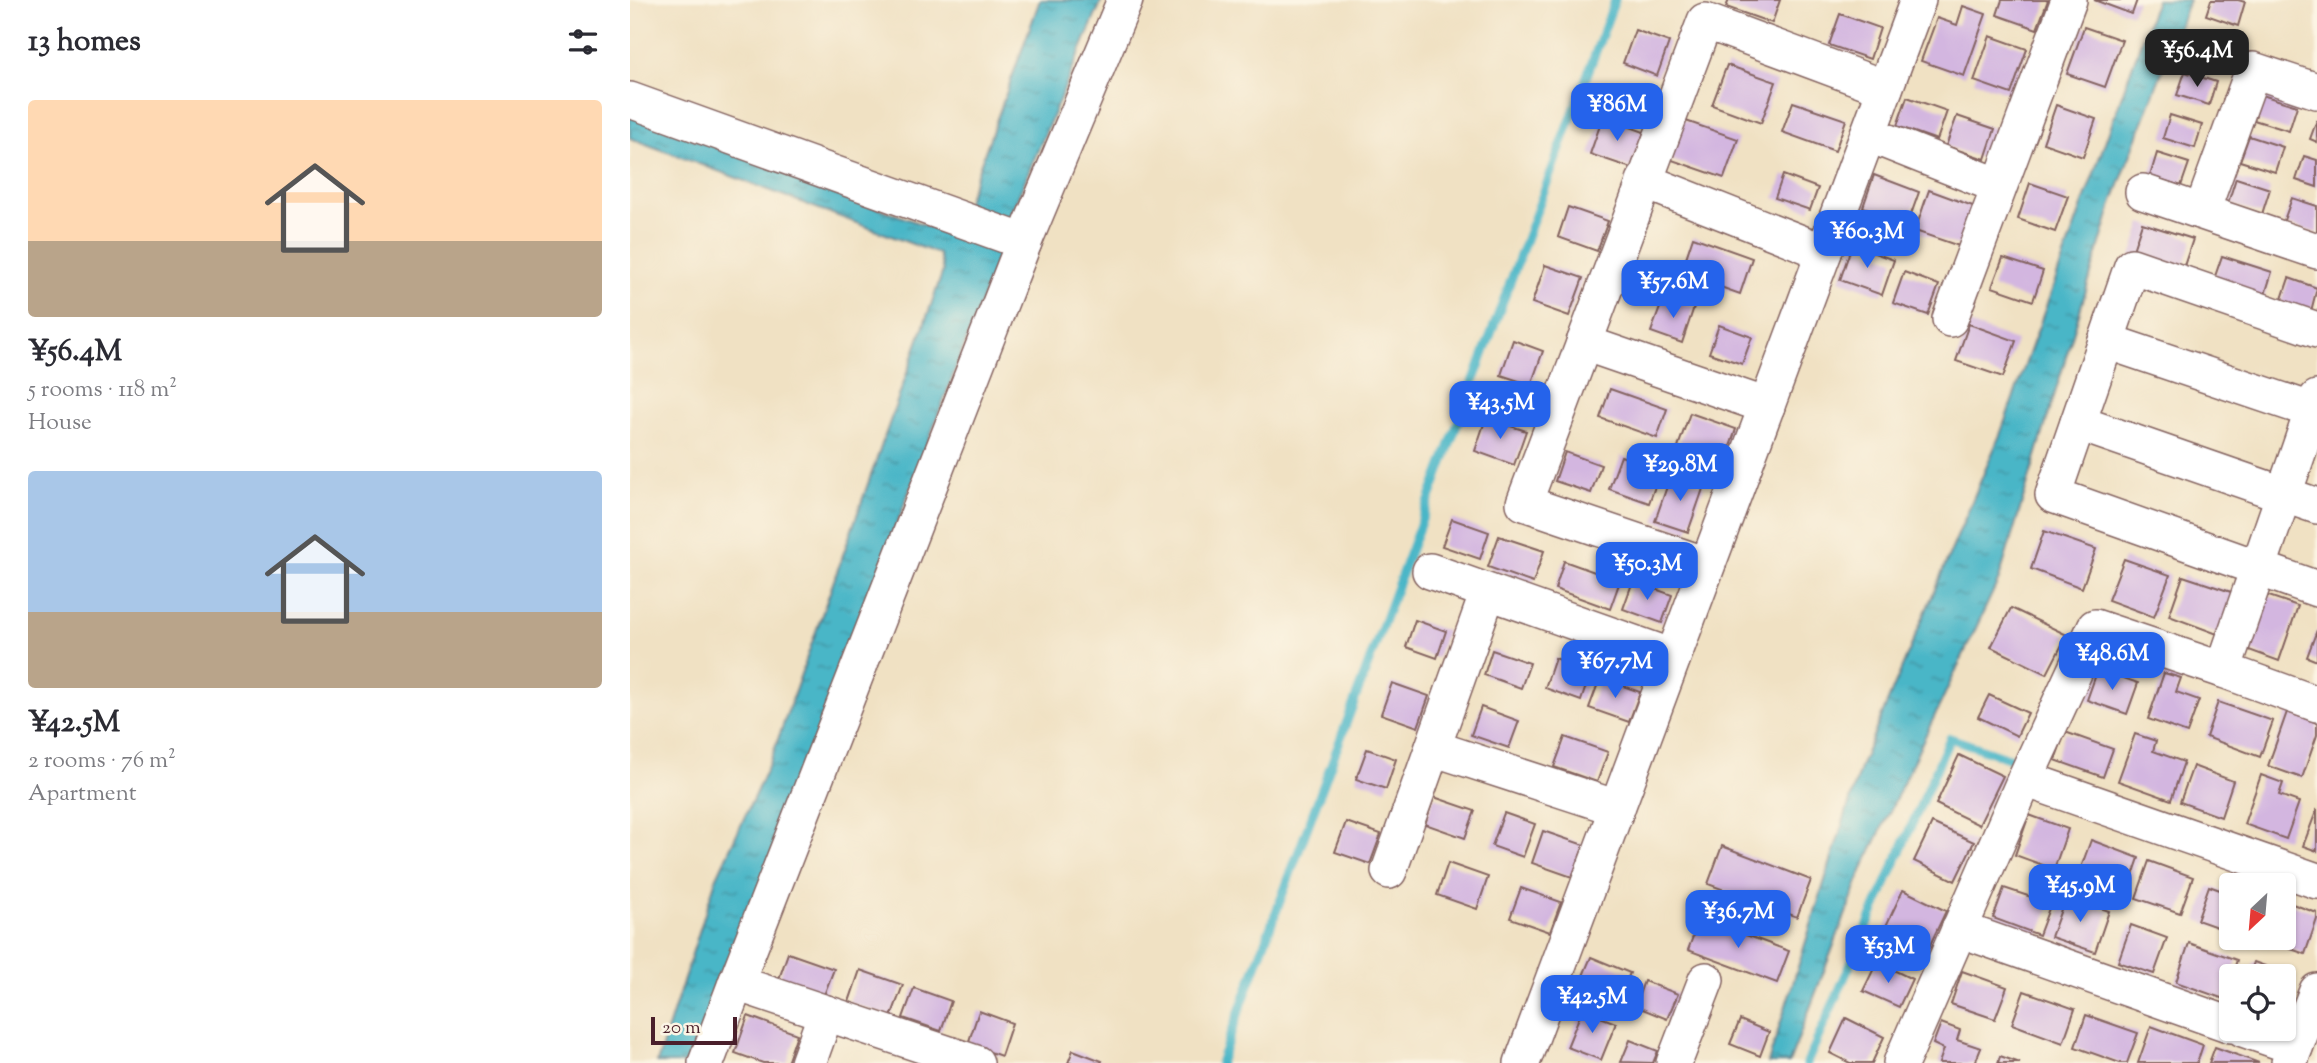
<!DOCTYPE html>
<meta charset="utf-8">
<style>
body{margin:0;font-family:"Sorts Mill Goudy",serif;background:#f2f2f3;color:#2b2b33;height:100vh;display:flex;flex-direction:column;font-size:26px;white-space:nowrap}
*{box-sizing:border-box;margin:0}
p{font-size:23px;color:#7c7c81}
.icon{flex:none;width:38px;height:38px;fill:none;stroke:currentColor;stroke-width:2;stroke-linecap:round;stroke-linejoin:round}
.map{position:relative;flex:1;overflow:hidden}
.sheet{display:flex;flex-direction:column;background:#fff;width:630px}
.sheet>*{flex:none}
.needle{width:46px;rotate:206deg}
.controls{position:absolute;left:1589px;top:873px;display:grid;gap:14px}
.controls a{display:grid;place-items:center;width:77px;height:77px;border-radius:7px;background:#fff;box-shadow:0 2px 5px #0004;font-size:35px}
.scale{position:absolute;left:21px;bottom:18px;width:86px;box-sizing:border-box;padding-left:7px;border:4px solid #4a1f2b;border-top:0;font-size:19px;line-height:24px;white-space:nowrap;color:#4a1f2b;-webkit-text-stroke:5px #fcf5e5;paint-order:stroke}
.price{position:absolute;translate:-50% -60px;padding:0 16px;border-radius:14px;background:#2563eb;color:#fff;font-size:23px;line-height:46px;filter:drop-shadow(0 2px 4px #0008)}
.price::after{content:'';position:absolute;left:50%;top:42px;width:21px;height:16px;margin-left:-10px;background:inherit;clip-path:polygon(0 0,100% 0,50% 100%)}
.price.active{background:#222;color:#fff}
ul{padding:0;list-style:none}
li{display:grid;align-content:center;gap:14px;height:371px;padding:0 28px}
li span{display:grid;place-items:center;height:217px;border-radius:7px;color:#555}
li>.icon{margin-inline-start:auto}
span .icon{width:126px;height:126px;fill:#fffc;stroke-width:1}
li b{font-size:30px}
h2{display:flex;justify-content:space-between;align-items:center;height:84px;padding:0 28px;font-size:30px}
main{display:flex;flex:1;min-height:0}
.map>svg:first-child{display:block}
.water{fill:url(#water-ripples);stroke:#4a6a79;stroke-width:2}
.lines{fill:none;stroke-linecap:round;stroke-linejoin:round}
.stream{stroke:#4ab6c7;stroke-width:9}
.building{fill:#d3b6e0}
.minor-casing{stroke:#846360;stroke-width:38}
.minor{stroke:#fff;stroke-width:35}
</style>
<main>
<section class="sheet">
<h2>13 homes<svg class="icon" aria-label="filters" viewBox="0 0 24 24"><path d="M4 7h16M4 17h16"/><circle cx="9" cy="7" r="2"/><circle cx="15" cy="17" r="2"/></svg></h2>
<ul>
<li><span style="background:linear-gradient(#ffd9b3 65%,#b9a48a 0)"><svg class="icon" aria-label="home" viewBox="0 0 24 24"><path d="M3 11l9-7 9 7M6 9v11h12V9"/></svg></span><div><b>¥56.4M</b><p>5 rooms · 118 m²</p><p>House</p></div></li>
<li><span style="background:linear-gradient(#a9c7e8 65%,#b9a48a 0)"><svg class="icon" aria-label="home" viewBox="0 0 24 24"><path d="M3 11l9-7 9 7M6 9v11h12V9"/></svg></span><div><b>¥42.5M</b><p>2 rooms · 76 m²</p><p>Apartment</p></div></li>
</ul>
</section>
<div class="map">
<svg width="1687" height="1063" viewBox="0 0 1687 1063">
<defs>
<pattern id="water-ripples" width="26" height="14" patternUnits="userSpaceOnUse" patternTransform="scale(1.75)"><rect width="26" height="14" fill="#4ab6c7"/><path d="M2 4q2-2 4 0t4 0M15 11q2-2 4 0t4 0" fill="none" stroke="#4093a2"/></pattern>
</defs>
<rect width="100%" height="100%" fill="#fcf5e5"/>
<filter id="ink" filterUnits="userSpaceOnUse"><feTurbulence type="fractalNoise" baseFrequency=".0143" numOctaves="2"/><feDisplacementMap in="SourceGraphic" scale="14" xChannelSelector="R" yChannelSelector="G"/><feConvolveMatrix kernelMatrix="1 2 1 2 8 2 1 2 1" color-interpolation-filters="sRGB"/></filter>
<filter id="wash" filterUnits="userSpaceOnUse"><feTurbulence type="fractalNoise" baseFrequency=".00686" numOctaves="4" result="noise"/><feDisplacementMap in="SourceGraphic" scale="28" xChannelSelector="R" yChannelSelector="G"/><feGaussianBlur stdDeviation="1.57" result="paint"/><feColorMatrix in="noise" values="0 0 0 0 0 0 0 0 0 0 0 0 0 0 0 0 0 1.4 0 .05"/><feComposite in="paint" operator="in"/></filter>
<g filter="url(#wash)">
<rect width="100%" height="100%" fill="#f0e1c3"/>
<g class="water">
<path d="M410,0H472L367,246L369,254L63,1063H27L86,879L140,762L313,271L309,254L0,138V115L315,233L335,207Z"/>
<path d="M1526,0H1559L1483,201L1369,579L1234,866L1159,1063H1138L1231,765L1370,435Z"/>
</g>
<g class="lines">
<g class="stream">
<path d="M590,1063L985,0"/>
<path d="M1177,1063L1320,738L1393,763"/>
</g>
</g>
<g id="blocks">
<g class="building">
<path d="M1099,0H1150L1142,23L1096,7Z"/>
<path d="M1372,0H1418L1407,29L1367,15Z"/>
<path d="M1464,0H1507L1502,14Z"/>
<path d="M1581,0H1608L1615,2L1608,26L1576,15Z"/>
<path d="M1333,6L1356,14L1334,76L1291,61L1307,18L1327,25Z"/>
<path d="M1210,14L1250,28L1240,59L1199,45Z"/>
<path d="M1454,27L1492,40L1475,87L1437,74Z"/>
<path d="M1005,30L1039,42L1027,76L993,63Z"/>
<path d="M1570,31L1602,41L1594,64L1563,54Z"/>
<path d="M1360,36L1397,49L1381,94L1344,81Z"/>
<path d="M1097,65L1146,82L1131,123L1082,105Z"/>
<path d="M1555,72L1586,82L1579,105L1547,95Z"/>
<path d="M1632,95L1667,106L1659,131L1624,120Z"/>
<path d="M1277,97L1317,111L1307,140L1267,126Z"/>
<path d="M1163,102L1216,120L1205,151L1152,132Z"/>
<path d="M1426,105L1466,119L1453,157L1413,143Z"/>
<path d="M1540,115L1572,125L1565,148L1533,138Z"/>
<path d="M1327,116L1365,129L1355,159L1316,146Z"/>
<path d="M973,117L1014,132L1001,168L960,154Z"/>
<path d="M1053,120L1108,139L1094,178L1039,159Z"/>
<path d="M1687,120V142L1680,139Z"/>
<path d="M1619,136L1653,147L1645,172L1610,161Z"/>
<path d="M1527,153L1559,163L1551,186L1520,176Z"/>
<path d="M1674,156L1687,160V187L1666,180Z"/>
<path d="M1153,175L1188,188L1180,210L1145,198Z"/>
<path d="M1244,175L1289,192L1278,223L1233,207Z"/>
<path d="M1606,178L1640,189L1632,214L1598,203Z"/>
<path d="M1400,183L1438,196L1425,232L1388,219Z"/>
<path d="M1299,190L1343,206L1329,246L1285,231Z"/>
<path d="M1662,198L1687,206V233L1653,223Z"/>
<path d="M938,207L978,221L967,251L928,237Z"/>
<path d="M1512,223L1563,239L1552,272L1501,256Z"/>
<path d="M1063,237L1122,258L1110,294L1051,273Z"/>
<path d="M1222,245L1264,260L1252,295L1210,280Z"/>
<path d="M1592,256L1642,272L1633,301L1582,285Z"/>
<path d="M1373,258L1413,271L1403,301L1362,287Z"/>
<path d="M915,265L953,278L939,316L902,303Z"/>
<path d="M1274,272L1309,285L1298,315L1263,303Z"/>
<path d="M1659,278L1687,288L1680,315L1650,305Z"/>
<path d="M1034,297L1064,307L1052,343L1021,332Z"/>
<path d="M1339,324L1386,341L1373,377L1326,361Z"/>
<path d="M1089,325L1122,337L1112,364L1079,353Z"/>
<path d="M883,340L913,351L901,385L871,375Z"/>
<path d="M980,389L1037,409L1027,438L970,418Z"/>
<path d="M1060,413L1106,429L1094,464L1048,447Z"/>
<path d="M856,418L896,431L884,465L845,451Z"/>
<path d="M935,452L971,465L961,493L925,481Z"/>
<path d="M991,456L1031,470L1019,503L979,489Z"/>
<path d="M1041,475L1074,486L1058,532L1025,521Z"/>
<path d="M822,519L859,532L850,559L812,546Z"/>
<path d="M1414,531L1466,549L1452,588L1401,569Z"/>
<path d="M869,536L914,551L903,583L858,567Z"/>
<path d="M1494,559L1540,575L1524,617L1478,600Z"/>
<path d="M934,561L990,581L980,609L925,589Z"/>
<path d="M1553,576L1604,593L1590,635L1539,616Z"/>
<path d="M1003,581L1042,595L1032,623L993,609Z"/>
<path d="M1627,592L1668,606L1649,661L1608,646Z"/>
<path d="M1381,608L1437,635L1417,674L1361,647Z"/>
<path d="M785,620L816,631L807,658L776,647Z"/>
<path d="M1687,630V661L1677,657Z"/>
<path d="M862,650L900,663L891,688L854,675Z"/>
<path d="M925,658L961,671L951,701L915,688Z"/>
<path d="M1468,669L1508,683L1497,714L1457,700Z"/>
<path d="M1534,673L1551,678L1546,692L1569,700L1557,733L1518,719Z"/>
<path d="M970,678L1010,692L999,722L959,708Z"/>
<path d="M762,683L799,696L788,727L751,714Z"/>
<path d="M1359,695L1398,713L1387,736L1348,717Z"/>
<path d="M1588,702L1643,721L1630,757L1576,737Z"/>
<path d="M851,707L889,721L879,748L841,735Z"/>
<path d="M1657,712L1687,723V735L1672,778L1638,766Z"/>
<path d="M1435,732L1483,749L1473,777L1425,760Z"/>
<path d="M1505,734L1526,741L1523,751L1554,762L1541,800L1488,781Z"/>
<path d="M935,737L978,752L967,782L924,767Z"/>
<path d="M737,749L766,759L756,789L726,779Z"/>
<path d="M1329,755L1373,776L1349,825L1306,804Z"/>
<path d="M1563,766L1603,781L1591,817L1550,802Z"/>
<path d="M1631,775L1653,783L1649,795L1669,802L1656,839L1614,824Z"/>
<path d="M804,797L845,811L835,838L795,824Z"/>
<path d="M1687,809V851L1673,846Z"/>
<path d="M874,813L905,824L893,857L862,846Z"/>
<path d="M1399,815L1438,829L1424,869L1385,855Z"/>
<path d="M716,822L751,834L740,864L705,852Z"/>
<path d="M1302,823L1344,842L1325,881L1284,861Z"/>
<path d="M913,831L954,845L942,877L902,863Z"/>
<path d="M1461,840L1509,858L1497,893L1448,876Z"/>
<path d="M1092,846L1181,880L1167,917L1078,884Z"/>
<path d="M1519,861L1563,877L1550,913L1506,898Z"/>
<path d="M818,863L858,877L847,909L807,895Z"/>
<path d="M1410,881L1427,887L1409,935L1363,918L1374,888L1404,898Z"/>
<path d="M1579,886L1601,894V932L1567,920Z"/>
<path d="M891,888L931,902L920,932L880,918Z"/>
<path d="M1273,890L1316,911L1298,949L1255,928Z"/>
<path d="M1436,896L1479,911L1465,952L1421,937Z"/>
<path d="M1654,901L1687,913V919L1675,954L1630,938H1654Z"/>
<path d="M1070,918L1159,951L1147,983L1058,950Z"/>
<path d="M1501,925L1537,938L1524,974L1488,962Z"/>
<path d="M1559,943L1607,960L1594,999L1546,982Z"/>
<path d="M158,953L204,969L194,995L149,979Z"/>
<path d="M961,957L1000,973L991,994L952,978Z"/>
<path d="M1247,962L1282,979L1269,1007L1233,991Z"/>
<path d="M1624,962L1665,977L1654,1008V976H1619Z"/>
<path d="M230,970L273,985L261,1017L219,1002Z"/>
<path d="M1332,971L1377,987L1365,1019L1321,1004Z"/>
<path d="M1014,981L1048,994L1037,1019L1005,1006Z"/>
<path d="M284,988L321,1001L311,1031L273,1018Z"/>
<path d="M1394,991L1445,1009L1433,1043L1382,1024Z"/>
<path d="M952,1010L986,1023L971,1060L937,1047Z"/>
<path d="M349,1011L382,1023L371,1056L338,1044Z"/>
<path d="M1456,1015L1508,1033L1497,1063H1490L1445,1047Z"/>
<path d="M118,1016L167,1034L157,1063H133L105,1053Z"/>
<path d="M1216,1018L1254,1037L1242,1063H1220L1200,1053Z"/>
<path d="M1110,1020L1139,1032L1130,1056L1100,1044Z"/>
<path d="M1311,1023L1330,1030L1327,1040L1351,1048L1345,1063H1309L1314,1049L1303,1044Z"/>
<path d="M1521,1026L1573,1045L1567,1063H1508Z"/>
<path d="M1000,1040L1028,1051L1023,1063L991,1062Z"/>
<path d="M1585,1047L1629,1063H1579Z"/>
<path d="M443,1050L472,1061L471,1063H438Z"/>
<path d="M1370,1056L1390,1063H1368Z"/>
</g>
</g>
</g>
<g filter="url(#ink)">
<use href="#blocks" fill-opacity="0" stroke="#846360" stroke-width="2"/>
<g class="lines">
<g class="minor-casing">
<g id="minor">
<path d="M0,100L394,242"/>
<path d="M1238,134L1369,186"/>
<path d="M1014,181L1194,252"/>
<path d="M1513,192L1687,251"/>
<path d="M1572,211L1623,70L1687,91"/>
<path d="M1320,319L1439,0"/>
<path d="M1687,330L1502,266L1423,495L1687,589"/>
<path d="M1476,341L1687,412"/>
<path d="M954,343L1137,406"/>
<path d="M1448,423L1687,506"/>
<path d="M1077,565L894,503L1075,21L1255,88"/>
<path d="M800,571L1043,657"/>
<path d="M1593,670L1687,398"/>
<path d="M803,748L987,808"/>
<path d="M1395,779L1687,881"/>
<path d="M759,871L858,592"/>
<path d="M1329,929L1601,1025"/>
<path d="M106,983L346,1063"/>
<path d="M1613,1029L1665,1047"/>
<path d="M76,1063L106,983L394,242L495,0"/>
<path d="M178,1063L196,1013"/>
<path d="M892,1063L1288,0"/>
<path d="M1044,1063L1076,980"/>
<path d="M1271,1063L1395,779L1465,627L1593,670L1687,704"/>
<path d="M1659,1063L1687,991"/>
</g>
</g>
<use href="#minor" class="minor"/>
</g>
</g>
</svg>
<div class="controls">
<a><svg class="needle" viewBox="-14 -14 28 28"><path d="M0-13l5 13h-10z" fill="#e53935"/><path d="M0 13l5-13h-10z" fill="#7c7c81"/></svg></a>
<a><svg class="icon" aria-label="locate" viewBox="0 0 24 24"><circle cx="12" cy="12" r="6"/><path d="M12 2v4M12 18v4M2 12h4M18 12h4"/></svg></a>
</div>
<div class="scale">20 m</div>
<b class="price active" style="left:1567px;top:89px">¥56.4M</b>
<b class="price" style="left:987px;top:143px">¥86M</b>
<b class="price" style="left:1237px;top:270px">¥60.3M</b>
<b class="price" style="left:1043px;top:320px">¥57.6M</b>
<b class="price" style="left:870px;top:441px">¥43.5M</b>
<b class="price" style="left:1050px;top:503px">¥29.8M</b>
<b class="price" style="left:1017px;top:602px">¥50.3M</b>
<b class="price" style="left:1482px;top:692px">¥48.6M</b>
<b class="price" style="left:985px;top:700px">¥67.7M</b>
<b class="price" style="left:1450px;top:924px">¥45.9M</b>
<b class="price" style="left:1108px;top:950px">¥36.7M</b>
<b class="price" style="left:1258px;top:985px">¥53M</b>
<b class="price" style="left:962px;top:1035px">¥42.5M</b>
</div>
</main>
